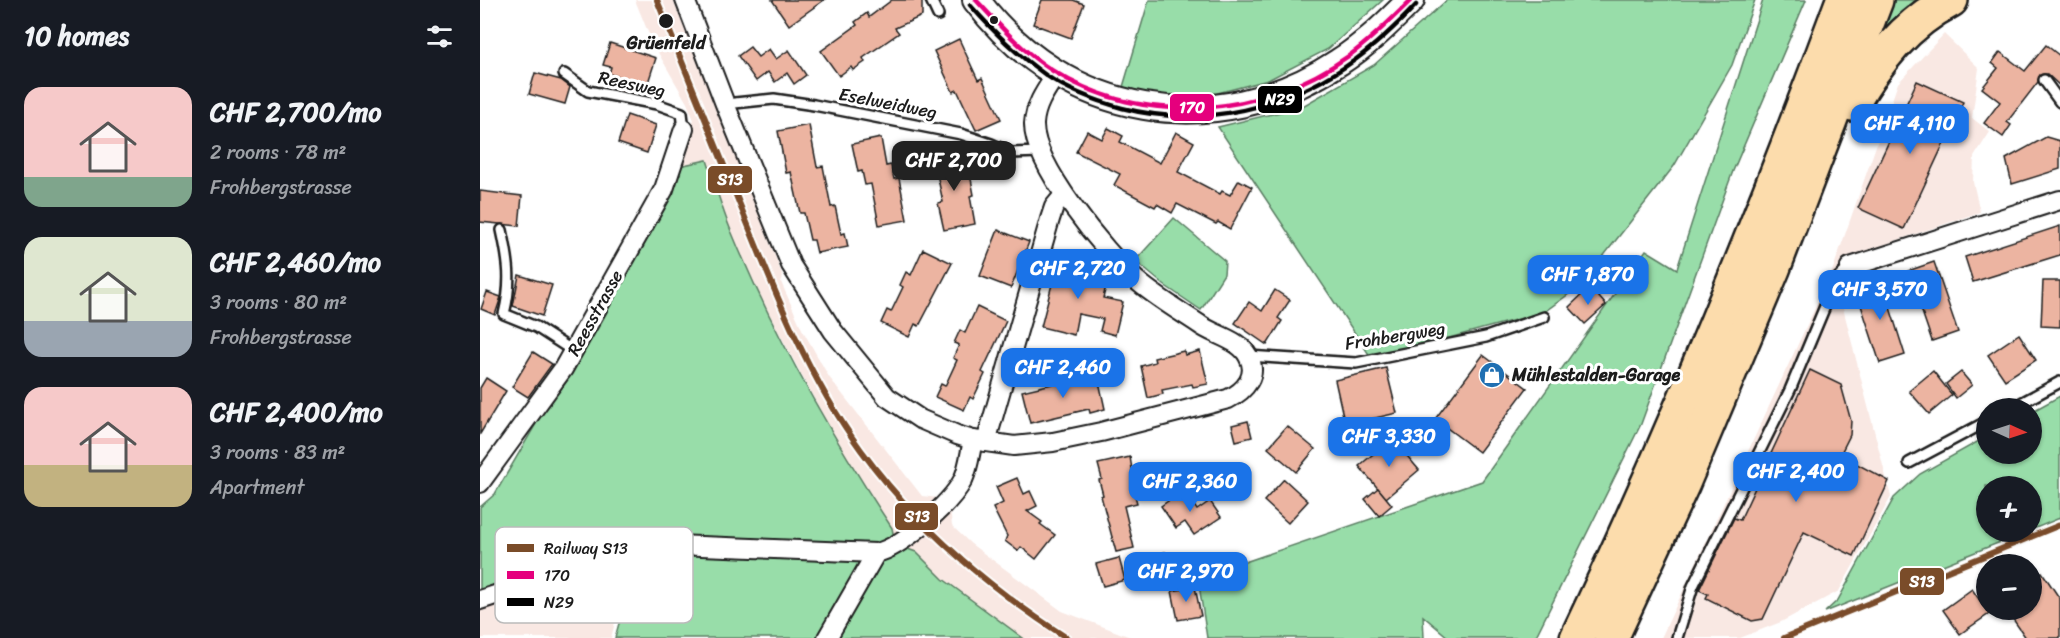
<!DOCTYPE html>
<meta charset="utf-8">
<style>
body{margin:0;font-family:Sriracha,sans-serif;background:#242831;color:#f1f3f6;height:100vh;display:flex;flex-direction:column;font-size:22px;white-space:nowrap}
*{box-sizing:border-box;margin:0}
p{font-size:20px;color:#9ea1a6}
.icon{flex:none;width:33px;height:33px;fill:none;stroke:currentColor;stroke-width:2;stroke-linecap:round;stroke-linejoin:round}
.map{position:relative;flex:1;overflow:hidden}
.drawer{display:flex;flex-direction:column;background:#171b24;width:480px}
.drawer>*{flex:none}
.needle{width:39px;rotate:93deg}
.controls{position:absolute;left:1496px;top:398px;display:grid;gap:12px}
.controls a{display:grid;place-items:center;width:66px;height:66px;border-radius:50%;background:#171b24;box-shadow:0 2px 4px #0004;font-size:30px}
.price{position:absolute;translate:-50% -51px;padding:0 14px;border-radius:12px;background:#1a73e8;color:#fff;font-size:20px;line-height:39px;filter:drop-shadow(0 2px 3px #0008)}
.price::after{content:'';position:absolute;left:50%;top:36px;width:18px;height:14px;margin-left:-9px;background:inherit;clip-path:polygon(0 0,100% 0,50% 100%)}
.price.active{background:#222;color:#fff}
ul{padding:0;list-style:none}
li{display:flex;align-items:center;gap:18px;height:150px;padding:0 24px}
li span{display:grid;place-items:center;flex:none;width:168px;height:120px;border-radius:18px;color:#555}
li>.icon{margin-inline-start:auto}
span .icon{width:72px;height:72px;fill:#fffc;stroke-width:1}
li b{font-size:26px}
h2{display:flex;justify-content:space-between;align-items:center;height:72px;padding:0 24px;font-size:26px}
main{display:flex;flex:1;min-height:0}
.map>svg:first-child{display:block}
.built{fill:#f9e8e3}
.green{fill:#98dda9;stroke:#5a7c62;stroke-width:1.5}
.building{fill:#ecb4a1;stroke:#1c1c1c;stroke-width:1.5}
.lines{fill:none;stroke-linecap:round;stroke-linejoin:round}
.service-casing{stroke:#1c1c1c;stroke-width:14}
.minor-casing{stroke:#1c1c1c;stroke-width:22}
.secondary-casing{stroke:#1c1c1c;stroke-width:30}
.motorway-casing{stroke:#1c1c1c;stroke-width:38}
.service{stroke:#fff;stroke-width:9}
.minor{stroke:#fff;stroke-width:18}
.secondary{stroke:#fff;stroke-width:26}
.motorway{stroke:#fcdcac;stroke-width:33}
.bus-1-casing{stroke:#fff;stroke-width:9}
.bus-2-casing{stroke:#fff;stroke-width:9}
.bus-1{stroke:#e5007d;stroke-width:4.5}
.bus-2{stroke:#000;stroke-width:4.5}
.rail-1-casing{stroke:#fff;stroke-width:10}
.rail-1{stroke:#7a4c29;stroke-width:6}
.bus-dot{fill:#1c1c1c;stroke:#fff;stroke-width:2}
.labels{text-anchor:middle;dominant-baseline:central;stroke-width:6;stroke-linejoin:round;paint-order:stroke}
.stop-label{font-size:18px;font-weight:bold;fill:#1c1c1c;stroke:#fff}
.street-label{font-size:18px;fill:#1c1c1c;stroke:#fff}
.poi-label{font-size:18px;font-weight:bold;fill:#1c1c1c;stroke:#fff;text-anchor:start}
.key{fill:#fff;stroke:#bbb;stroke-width:1.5}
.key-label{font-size:16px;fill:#1c1c1c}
.line-badge{stroke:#fff;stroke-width:2}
.badge-label{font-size:16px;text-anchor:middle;font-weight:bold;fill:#fff}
</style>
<main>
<section class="drawer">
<h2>10 homes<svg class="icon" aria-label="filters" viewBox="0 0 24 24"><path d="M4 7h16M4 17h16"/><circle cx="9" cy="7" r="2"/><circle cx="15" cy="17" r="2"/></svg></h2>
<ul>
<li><span style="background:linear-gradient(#f6c9c9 75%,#7fa58c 0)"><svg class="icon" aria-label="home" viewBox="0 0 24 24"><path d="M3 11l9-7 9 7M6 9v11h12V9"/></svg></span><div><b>CHF 2,700/mo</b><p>2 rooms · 78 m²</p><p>Frohbergstrasse</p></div></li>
<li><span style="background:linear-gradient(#dfe7d0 70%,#9aa5b1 0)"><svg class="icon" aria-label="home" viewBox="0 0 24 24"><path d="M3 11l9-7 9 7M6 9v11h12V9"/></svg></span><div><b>CHF 2,460/mo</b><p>3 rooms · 80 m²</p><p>Frohbergstrasse</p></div></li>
<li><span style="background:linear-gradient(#f6c9c9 65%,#c2b280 0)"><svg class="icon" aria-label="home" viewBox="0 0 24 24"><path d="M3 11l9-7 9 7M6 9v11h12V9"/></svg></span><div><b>CHF 2,400/mo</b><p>3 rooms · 83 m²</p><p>Apartment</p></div></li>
</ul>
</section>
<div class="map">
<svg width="1580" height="638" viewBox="0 0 1580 638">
<rect width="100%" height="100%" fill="#fff"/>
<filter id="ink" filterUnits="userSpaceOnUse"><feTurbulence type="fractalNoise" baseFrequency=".0167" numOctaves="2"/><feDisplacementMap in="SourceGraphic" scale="12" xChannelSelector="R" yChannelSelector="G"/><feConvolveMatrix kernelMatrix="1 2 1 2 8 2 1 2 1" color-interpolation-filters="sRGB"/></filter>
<g filter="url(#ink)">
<g class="built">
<path d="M155,0H193L280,217L303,277L301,282L322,329L349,377L442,496L459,498L470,509L472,526L491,544L582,611L653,638H543L463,579L437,552L425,548L414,538L412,528L364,455L279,295L251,231L226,160L195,167L206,131L214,120L207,103L172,42Z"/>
<path d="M1464,34L1499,68L1492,118L1510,132L1494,157L1493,182L1500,212L1374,255L1360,296L1411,497L1359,591L1301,622L1260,638H1181L1353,269L1418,83Z"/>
<path d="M139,561L146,580L131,638H0V607Z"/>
</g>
<g class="green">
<path d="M669,0H903L848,49L788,80L722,97L679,96L643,87Z"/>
<path d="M967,0H1275L1252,65L1194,166L1100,286L1064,312L892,359L738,127L821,107L894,65Z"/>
<path d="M1283,0H1326L1253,171L1161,424L1055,638H969L943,616L944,638H727L718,578L1002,481L1166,250L1197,269Z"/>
<path d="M1414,0H1458L1402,34Z"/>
<path d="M227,160C235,184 242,210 252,233C295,337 350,434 412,528L414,538L425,548L436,552L463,579L543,638H135L150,583L141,555L0,600V507L15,494L185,203L195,167Z"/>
<path d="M694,218L745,261L744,274L721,310L684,285L655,261Z"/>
<path d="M1580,396V518L1551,530V486H1506V531H1548L1345,612L1358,600L1414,498L1440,474L1506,437V453H1551V412Z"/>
</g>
<g class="building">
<path d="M292,0H344L309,25Z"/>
<path d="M412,0H442V16L415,28L419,33L383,58L385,62L373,70L371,67L359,76L341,51L377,25L375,22L387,13L389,17Z"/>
<path d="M562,0H593L604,4L591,38L553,24Z"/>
<path d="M479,39L498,80L502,78L521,119L496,130L477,90L473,92L454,51Z"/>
<path d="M130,43L176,58L164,95L133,89L137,76L129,74L131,67L123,65Z"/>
<path d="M1566,45L1580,56V86L1567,74L1560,75L1558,82L1527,122L1531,125L1523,137L1504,123L1520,102L1502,88L1518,68L1512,63L1520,52L1545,71Z"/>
<path d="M270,47L278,57L289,49L296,59L309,50L326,75L314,84L307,73L295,82L288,72L276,81L258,56Z"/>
<path d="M55,73L81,80L90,87L85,104L49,94Z"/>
<path d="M1437,81L1483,102L1424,229L1378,208Z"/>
<path d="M147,115L176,125L167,153L138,143Z"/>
<path d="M329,125L337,167L343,166L351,207L355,206L361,234L365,233L368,247L337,253L334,240H330L324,213H320L311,172L306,173L298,131Z"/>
<path d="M628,128L643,136L640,142L680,163L696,132L714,142L698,172L740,194L742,191L750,195L759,180L772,187L750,229L738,222L736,224L697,204L692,213L677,204L675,207L634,185L640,174L596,152L607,131L622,139Z"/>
<path d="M1566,137L1580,141V169L1532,184L1526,159Z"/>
<path d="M401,138L406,166L411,165L414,179L419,178L427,220L399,225L391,184L385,185L382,171L378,172L372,144Z"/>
<path d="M481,155L484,168H489L494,195L490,196L495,224L464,230L458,203L463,202L457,174L453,175L450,161Z"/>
<path d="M0,191L42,196L39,226L0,222Z"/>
<path d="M1580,226V255L1493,282L1485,257Z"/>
<path d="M518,230L549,242L531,288L500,276Z"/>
<path d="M443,249L472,263L439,326L435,324L429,337L401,323L407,310L411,312L423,287L420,285L426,272L431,275Z"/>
<path d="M580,253L595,256L593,267L608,270L605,281L626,286L623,298L643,302L635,335L620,331L623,319L598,314L594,335L561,327Z"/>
<path d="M1454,262L1478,332L1452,341L1428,271Z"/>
<path d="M39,275L72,285L62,316L33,306Z"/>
<path d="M1401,279L1425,355L1400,363L1375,287Z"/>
<path d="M1563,281H1580V327L1561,326Z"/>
<path d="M1110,287L1126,305L1105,324L1089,307Z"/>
<path d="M795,290L810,300L798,318L802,321L787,345L755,323L769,302L782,311Z"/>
<path d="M7,292L21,297L15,315L1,309Z"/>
<path d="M497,307L526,321L502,372L505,374L493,399L490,397L484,410L455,397L461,384L465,386L477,360L473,358L479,345L474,343L480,330L485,333Z"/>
<path d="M1539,334L1556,360L1525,380L1508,355Z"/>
<path d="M704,351L705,355L720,351L728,384L713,387L712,384L682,390L683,394L668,398L661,366L675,362L674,358Z"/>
<path d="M53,352L72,364L48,397L32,387Z"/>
<path d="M1003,355L1047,388L999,452L955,419Z"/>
<path d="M906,368L917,413L865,425L855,380Z"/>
<path d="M1330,370L1361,385L1371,421L1370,435L1360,455L1409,481L1374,556L1324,532L1283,619L1272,621L1226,598L1228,594L1219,590L1254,518L1260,520Z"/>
<path d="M1453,371L1472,395L1449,414L1429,391Z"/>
<path d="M1481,372L1492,385L1476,398L1466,384Z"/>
<path d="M602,377L603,381L618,377L625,409L610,413L609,409L550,423L542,391Z"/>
<path d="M6,378L26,391L0,434V388Z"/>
<path d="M768,421L772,437L756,441L752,425Z"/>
<path d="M807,426L835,449L816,472L788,448Z"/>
<path d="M912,438L939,470L906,498L879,466Z"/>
<path d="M650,457L655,487L653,488L657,503L644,506L654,548L636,552L621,496L623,495L619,480L622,479L618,464Z"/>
<path d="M537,478L544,494L550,491L557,506L547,511L562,522L560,524L575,535L556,559L541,547L538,551L525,541L527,536L513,508L523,503L516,487Z"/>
<path d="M804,479L828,501L808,523L784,501Z"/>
<path d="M898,488L912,505L899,516L885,499Z"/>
<path d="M704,490L717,510L730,501L741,517L714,535L705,522L696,528L681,506Z"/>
<path d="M685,552L689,564L673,571L668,558Z"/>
<path d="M639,558L645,580L623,586L616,564Z"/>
<path d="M1562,572L1580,599V638H1546L1526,609H1551V579Z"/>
<path d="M715,587L721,616L698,620L692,591Z"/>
<path d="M1492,589L1509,614L1480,634L1463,610Z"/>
</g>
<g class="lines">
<g class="service-casing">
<g id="service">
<path d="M451,0L458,15"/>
<path d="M84,74L108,91L177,104L202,113L204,129"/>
<path d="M1564,80L1580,102"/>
<path d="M245,104L294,99L334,105L481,134L511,144L531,153L561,152"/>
<path d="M22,230C29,262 32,282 24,314L56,327L93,351"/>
<path d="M768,356L876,363L1006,337L1064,317"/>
<path d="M1532,408L1580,382"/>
<path d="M1429,463L1506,422"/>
<path d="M1197,638L1213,586L1310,390L1356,280L1370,267"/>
</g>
</g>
<g class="minor-casing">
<g id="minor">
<path d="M205,0L245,104L311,265L353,331L407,397L440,419L477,435L493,440L534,446L573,442L621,432L748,399C765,391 779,375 768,356C759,339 733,335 719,324C698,310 674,296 655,279C625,252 553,165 554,124C555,105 566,90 576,75"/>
<path d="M1370,267L1580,200"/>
<path d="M506,442L570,219L574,207L584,195"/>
<path d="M0,483L83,369L184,189L204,129"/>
<path d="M0,600L110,564L196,545L396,553C421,548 471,503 483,480C489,467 490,453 493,440"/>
<path d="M347,638L396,553"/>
</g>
</g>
<g class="secondary-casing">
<path id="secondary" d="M496,0C585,118 735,144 859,62C886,45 909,22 931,0"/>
</g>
<g class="motorway-casing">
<g id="motorway">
<path d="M1372,104C1397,61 1426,23 1471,0"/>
<path d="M1097,638C1196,430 1283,216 1363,0"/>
<path d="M1131,638L1203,483L1293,269L1396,0"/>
</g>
</g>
<use href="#service" class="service"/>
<use href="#minor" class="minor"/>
<use href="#secondary" class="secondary"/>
<use href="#motorway" class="motorway"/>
<g class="bus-1-casing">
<path id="bus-1" d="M496,0C520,26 543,52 573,71C665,128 783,117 870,55C892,39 912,19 931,0"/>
</g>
<g class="bus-2-casing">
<path id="bus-2" d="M490,5C515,33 536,54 567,76C589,91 617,101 642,108C722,129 809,108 875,60C897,44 917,25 936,5"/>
</g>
<use href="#bus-1" class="bus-1"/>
<use href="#bus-2" class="bus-2"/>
<g class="rail-1-casing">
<g id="rail-1">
<path d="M177,0C206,70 234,140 262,210C295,293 328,377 381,450C437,527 507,587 587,638"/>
<path d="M1304,638L1580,525"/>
</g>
</g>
<use href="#rail-1" class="rail-1"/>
</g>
</g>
<defs>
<g id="shop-disc" transform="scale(1.35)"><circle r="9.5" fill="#1f6fb2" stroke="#fff"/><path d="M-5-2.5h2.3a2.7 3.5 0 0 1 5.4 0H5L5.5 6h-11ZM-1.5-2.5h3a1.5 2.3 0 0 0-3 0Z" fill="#fff"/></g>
</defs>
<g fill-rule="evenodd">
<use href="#shop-disc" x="1012" y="375"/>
</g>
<g class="bus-dot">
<circle cx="514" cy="20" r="5"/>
<circle cx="186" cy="21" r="8"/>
</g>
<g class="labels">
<g class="stop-label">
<text x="186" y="43">Grüenfeld</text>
</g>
<g class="street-label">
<text transform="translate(152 84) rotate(12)">Reesweg</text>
<text transform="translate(408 103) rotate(11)">Eselweidweg</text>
<text transform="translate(115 313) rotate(-61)">Reesstrasse</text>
<text transform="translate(915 336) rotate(-9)">Frohbergweg</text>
</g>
<g class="poi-label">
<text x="1032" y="375">Mühlestalden-Garage</text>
</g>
</g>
<rect x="15" y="527" width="198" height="96" rx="9" class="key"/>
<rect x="27" y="544" width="27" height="8" fill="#7a4c29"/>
<rect x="27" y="571" width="27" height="8" fill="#e5007d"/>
<rect x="27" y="598" width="27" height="8" fill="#000"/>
<g class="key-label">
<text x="64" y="554">Railway S13</text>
<text x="64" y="581">170</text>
<text x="64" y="608">N29</text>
</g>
<g class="line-badge">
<rect x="777" y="85" width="46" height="29" rx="6" fill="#000"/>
<rect x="689" y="93" width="46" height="29" rx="6" fill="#e5007d"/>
<rect x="227" y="165" width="46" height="29" rx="6" fill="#7a4c29"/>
<rect x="414" y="502" width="45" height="29" rx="6" fill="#7a4c29"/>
<rect x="1419" y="567" width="46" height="29" rx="6" fill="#7a4c29"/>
</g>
<g class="badge-label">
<text x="800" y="105">N29</text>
<text x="712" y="113">170</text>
<text x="250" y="185">S13</text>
<text x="437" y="522">S13</text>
<text x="1442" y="587">S13</text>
</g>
</svg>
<div class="controls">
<a><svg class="needle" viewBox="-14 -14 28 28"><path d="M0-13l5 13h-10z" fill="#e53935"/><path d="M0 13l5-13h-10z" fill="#9ea1a6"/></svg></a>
<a>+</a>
<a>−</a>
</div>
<b class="price" style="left:1430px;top:155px">CHF 4,110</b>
<b class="price active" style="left:474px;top:192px">CHF 2,700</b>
<b class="price" style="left:598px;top:300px">CHF 2,720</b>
<b class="price" style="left:1108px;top:306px">CHF 1,870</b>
<b class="price" style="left:1400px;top:321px">CHF 3,570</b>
<b class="price" style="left:583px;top:399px">CHF 2,460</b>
<b class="price" style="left:909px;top:468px">CHF 3,330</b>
<b class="price" style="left:1316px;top:503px">CHF 2,400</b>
<b class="price" style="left:710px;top:513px">CHF 2,360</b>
<b class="price" style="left:706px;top:603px">CHF 2,970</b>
</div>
</main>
